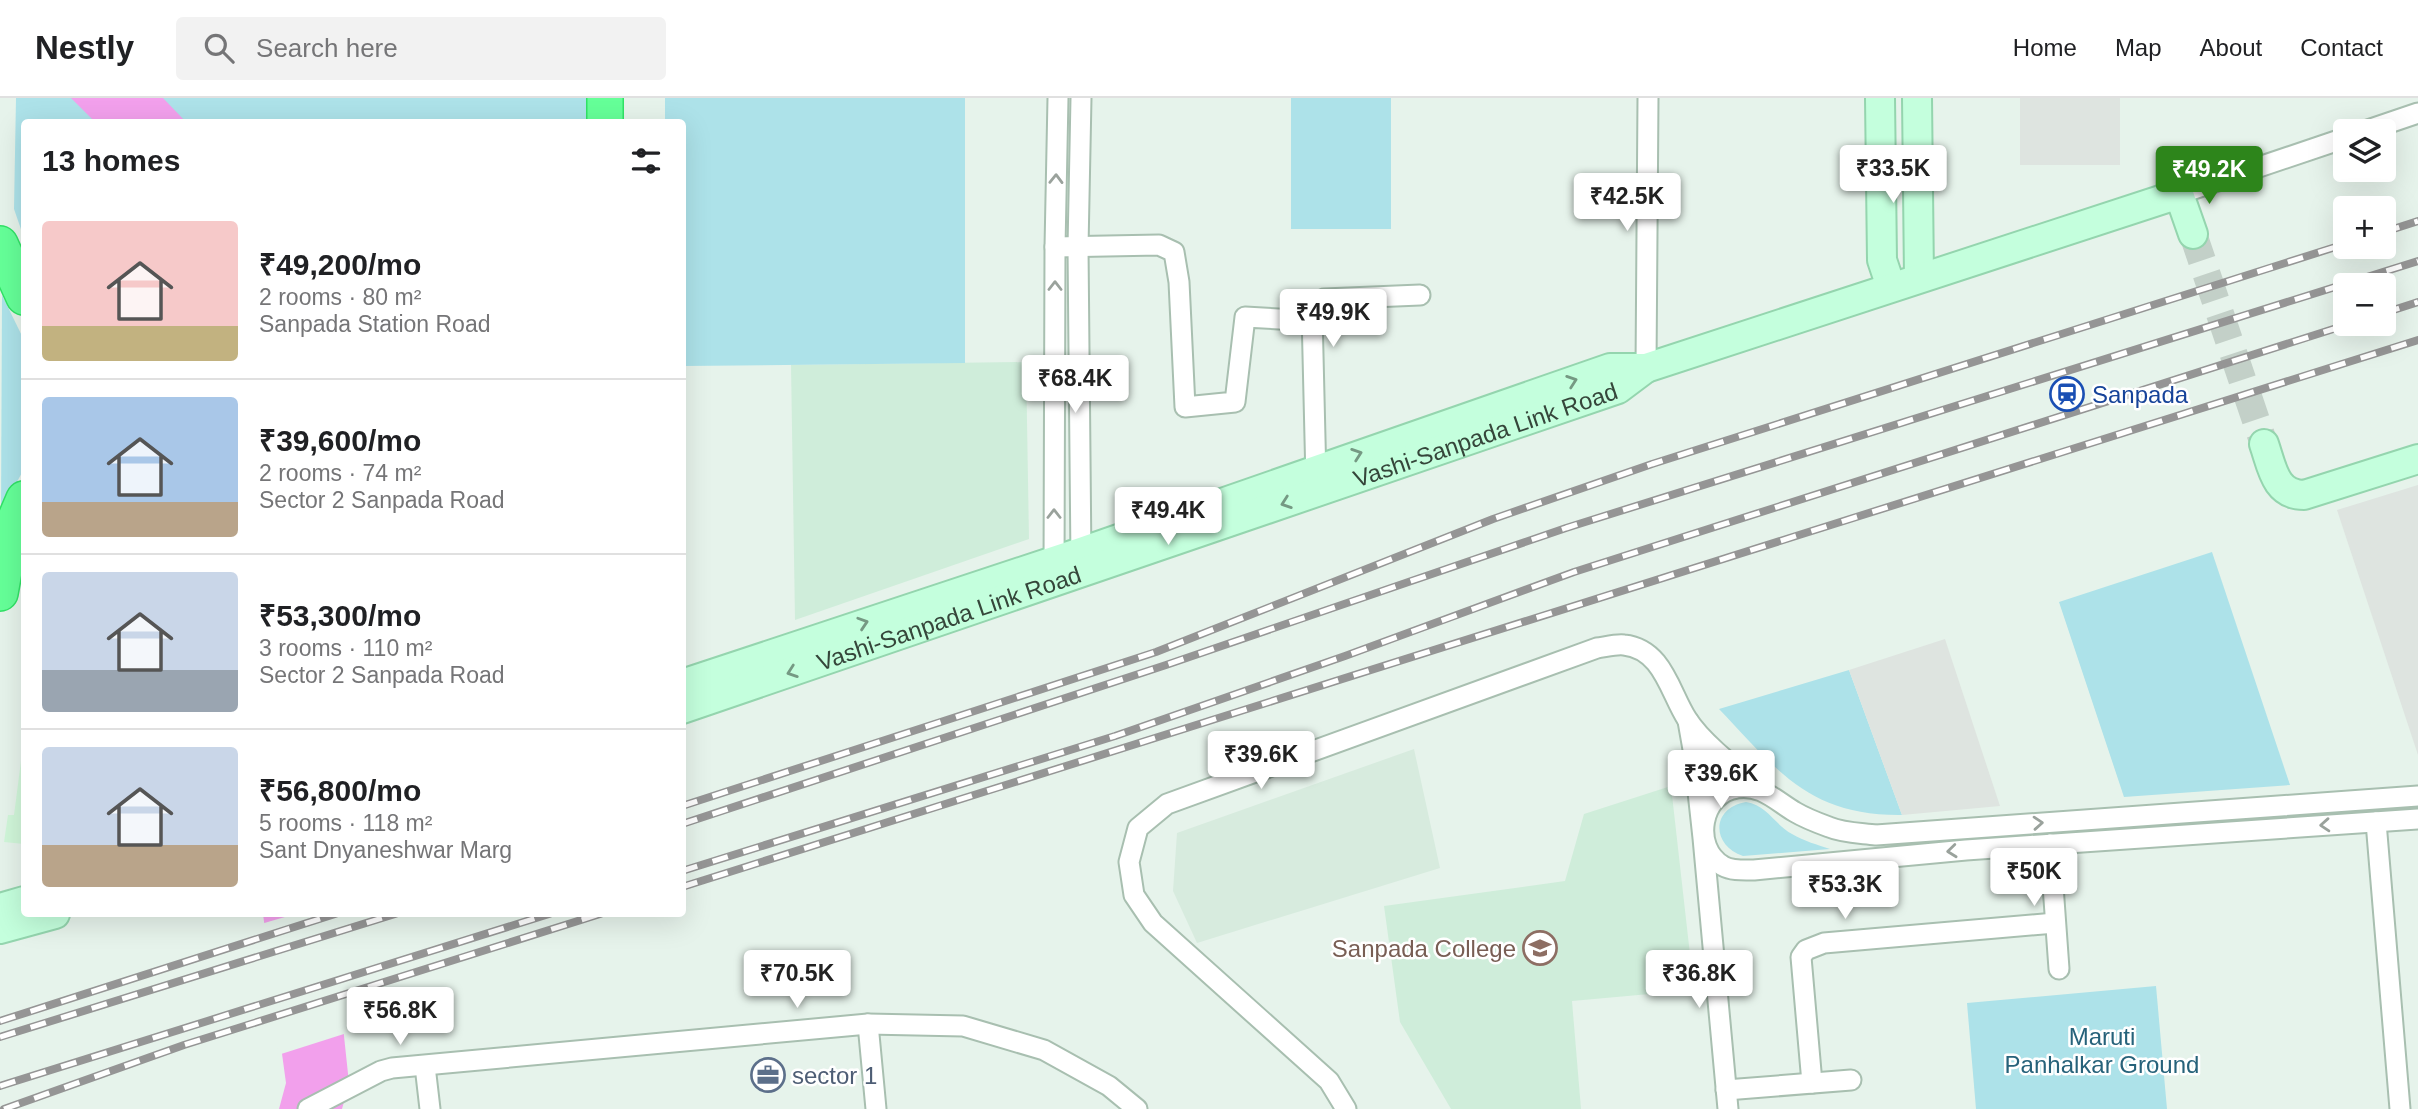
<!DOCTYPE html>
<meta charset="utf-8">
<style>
body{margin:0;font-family:Arial,sans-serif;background:#f2f2f2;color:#202124;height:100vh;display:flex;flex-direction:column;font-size:26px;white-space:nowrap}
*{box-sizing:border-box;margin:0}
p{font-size:23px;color:#757577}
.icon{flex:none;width:38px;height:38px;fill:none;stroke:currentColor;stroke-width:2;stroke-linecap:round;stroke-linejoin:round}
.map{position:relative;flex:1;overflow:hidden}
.details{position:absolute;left:21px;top:21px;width:665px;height:798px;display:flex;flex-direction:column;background:#fff;border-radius:7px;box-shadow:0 7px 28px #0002}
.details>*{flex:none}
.buttons{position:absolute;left:2333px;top:21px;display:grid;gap:14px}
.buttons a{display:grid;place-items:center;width:63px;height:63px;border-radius:7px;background:#fff;box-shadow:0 7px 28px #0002;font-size:35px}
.price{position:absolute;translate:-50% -60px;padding:0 16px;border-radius:7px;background:#fff;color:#222;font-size:23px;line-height:46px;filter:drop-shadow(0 2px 4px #0008)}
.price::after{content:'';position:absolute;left:50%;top:42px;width:21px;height:16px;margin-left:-10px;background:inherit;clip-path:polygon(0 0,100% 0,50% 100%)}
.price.on{background:#2d851b;color:#fff}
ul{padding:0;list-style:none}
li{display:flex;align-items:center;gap:21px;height:175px;padding:0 21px}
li+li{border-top:2px solid #e0e0e0}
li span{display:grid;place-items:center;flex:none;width:196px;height:140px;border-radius:7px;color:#555}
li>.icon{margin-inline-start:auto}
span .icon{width:84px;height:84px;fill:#fffc;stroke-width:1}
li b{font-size:30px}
h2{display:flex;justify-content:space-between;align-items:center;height:84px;padding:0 21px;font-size:30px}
header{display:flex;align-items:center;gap:42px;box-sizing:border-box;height:98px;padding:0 35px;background:#fff;border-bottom:2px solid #e0e0e0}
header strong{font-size:33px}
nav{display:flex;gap:38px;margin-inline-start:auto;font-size:24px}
.search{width:490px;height:63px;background:#f2f2f2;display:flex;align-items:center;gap:18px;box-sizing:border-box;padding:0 24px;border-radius:7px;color:#757577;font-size:26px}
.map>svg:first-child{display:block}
.residential{fill:#d7ebde}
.commercial{fill:#d0f6d9}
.education{fill:#cfedda}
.green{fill:#ade2e9}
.parking{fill:#dee4e0}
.water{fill:#f2a0ec}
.pier{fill:#e6f3eb}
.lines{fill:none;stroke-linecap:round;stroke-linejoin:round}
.secondary-tunnel{stroke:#c3d0c8;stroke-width:28;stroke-dasharray:28 14;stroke-linecap:butt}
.street-casing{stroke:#a8bfb0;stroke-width:23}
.secondary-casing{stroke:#94d5ae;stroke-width:32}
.highway-casing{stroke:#31e266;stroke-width:38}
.street{stroke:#fff;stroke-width:19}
.secondary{stroke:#c4ffdd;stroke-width:28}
.highway{stroke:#65ff98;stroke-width:35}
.rail-casing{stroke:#959595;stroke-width:8}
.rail{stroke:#fff;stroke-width:5;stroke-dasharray:16;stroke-linecap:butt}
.oneway{stroke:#9aa29c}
.oneway2{stroke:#759983}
.labels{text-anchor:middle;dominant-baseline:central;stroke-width:5;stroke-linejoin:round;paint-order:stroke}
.transit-label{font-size:24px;fill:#164399;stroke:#fff;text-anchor:start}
.street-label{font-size:24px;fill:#35463a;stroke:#fff}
.education-label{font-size:24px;fill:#785e54;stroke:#fff;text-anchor:end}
.park-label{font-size:24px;fill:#26627a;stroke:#fff}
.service-label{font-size:24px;fill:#4e5e75;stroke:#fff;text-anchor:start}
</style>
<header>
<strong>Nestly</strong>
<div class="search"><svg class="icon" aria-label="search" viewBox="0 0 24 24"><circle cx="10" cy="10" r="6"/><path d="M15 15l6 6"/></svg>Search here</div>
<nav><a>Home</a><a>Map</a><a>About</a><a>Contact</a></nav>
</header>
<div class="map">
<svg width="2418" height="1011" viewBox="0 0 2418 1011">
<rect width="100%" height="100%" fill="#e6f3eb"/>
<path class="residential" d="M1414,651L1440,770L1197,845L1173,793L1177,735Z"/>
<path class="commercial" d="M24,640V746L4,744L8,717H14Z"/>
<g class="education">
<path d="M1026,264L1029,441L795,522L791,267Z"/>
<path d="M1671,688L1694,892L1572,903L1581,1011H1451L1400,924L1384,808L1565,783L1584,716Z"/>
</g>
<g class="green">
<path d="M16,0H587L586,24H24V140L14,111Z"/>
<path d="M665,0H965V265L683,268L682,24H665Z"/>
<rect x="1291" y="0" width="100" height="131"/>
<path d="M2,197L24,242V371L1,413Z"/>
<path d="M2212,454L2290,687L2124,699L2059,504Z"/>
<path d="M1849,572L1902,717C1809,718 1778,673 1719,611Z"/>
<path d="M1746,704C1767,707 1774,726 1792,736C1804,743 1818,747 1830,751L1743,758C1711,747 1711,710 1746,704Z"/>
<path d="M2156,888L2167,1011H1976L1967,905Z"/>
</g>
<g class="parking">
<rect x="2020" y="0" width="100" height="67"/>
<path d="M2418,387V657L2337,412Z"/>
<path d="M1945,541L2000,708L1902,717L1849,572Z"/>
</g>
<g class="water">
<path d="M71,0H163L186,24H95Z"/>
<path d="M263,816H331L349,985L342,1011H279L286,985Z"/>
</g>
<path class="pier" d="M295,816H334L347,935L278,957L261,826Z"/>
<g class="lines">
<path class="secondary-tunnel" d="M2193,136L2264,346"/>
<g class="street-casing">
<g id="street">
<path d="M2365,33L2418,15"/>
<path d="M2179,96L2345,40"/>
<path d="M1055,149L1159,147L1174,154L1179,184L1185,309L1235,304L1245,219L1313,223"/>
<path d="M1646,270L1648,0"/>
<path d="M1316,382L1312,215L1318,204L1324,201L1420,197"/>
<path d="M1081,464L1078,149L1081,0"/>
<path d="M1054,475L1055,149L1058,0"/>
<path d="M1688,623L1694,657L1703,740L1728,1011"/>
<path d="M2418,698L1876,737C1861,735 1843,735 1829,729C1818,725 1805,720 1795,714C1776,703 1761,686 1737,690C1701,695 1691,749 1723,768C1732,773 1744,772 1754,772L1966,752L2418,721"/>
<path d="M2376,724L2400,1011"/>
<path d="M2050,746L2059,871"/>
<path d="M868,926L876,1011"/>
<path d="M425,968L430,1011"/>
<path d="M1812,985L1801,859L1806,852L1824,845L2055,825"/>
<path d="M1726,992L1851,982"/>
<path d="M308,1011L381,973L392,970L868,926L963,928L1044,952L1109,988L1137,1011"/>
<path d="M1346,1011L1329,983L1153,825L1134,797L1129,764L1138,730L1167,706L1597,550C1605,549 1616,546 1624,547C1663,551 1670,595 1687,621C1702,645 1739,673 1761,691"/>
</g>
</g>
<g class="secondary-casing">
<g id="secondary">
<path d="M1880,0L1882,162L1891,189"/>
<path d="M1917,0L1919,180"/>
<path d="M2264,346C2272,369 2275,397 2304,397L2418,361"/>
<path d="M682,586L1081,454L1610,270H1646L2179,96L2193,136"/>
<path id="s1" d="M682,611L1618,291L1646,270"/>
<path d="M0,810L24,803"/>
<path d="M0,831L55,816"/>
</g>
</g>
<g class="highway-casing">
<g id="highway">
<path d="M605,24V0"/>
<path d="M0,146L24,199"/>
<path d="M0,495L12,429L24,401"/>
</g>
</g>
<use href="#street" class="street"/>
<use href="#secondary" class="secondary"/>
<use href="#highway" class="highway"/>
<g class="rail-casing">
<g id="rail">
<path d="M2384,134L2418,123"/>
<path d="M2384,215L2418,204"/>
<path d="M682,708L1156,554L1493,421L1652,366L2345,146"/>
<path d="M682,726L1166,567L1566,430L2418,163"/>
<path d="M682,773L1115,638L1345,558L1574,474L2349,226"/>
<path d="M682,789L2418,242"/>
<path d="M0,923L335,816"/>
<path d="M0,939L395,816"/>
<path d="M0,988L549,816"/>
<path d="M4,1011L184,947L600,816"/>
</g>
</g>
<use href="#rail" class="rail"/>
</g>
<defs><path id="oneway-chevron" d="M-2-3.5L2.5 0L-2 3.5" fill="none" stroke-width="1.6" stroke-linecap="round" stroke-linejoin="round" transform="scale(1.75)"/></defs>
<g class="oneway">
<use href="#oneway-chevron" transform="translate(1056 81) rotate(-89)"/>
<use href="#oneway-chevron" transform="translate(1055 188) rotate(-90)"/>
<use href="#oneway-chevron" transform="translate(1054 416) rotate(-90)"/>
<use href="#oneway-chevron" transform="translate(2038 725) rotate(-4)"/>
<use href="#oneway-chevron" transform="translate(2325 727) rotate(176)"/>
<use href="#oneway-chevron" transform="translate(1952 753) rotate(174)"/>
</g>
<g class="oneway2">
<use href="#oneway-chevron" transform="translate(1572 283) rotate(-19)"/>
<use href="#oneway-chevron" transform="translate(1357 356) rotate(-19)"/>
<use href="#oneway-chevron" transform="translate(1286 405) rotate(161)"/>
<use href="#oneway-chevron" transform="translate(863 525) rotate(-18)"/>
<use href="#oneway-chevron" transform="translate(792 574) rotate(161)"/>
</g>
<defs>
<g id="station-ring" transform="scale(1.75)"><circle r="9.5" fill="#fff" stroke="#1a4fb4" stroke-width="1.5"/><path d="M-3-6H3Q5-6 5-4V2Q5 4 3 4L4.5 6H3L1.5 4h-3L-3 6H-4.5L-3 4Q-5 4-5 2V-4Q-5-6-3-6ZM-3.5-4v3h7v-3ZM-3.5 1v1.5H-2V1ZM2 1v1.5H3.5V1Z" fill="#1a4fb4"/></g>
<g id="university-ring" transform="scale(1.75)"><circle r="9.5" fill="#fff" stroke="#8d6e63" stroke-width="1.5"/><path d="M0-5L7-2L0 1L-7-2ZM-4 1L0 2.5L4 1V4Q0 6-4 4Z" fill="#8d6e63"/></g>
<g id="office-ring" transform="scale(1.75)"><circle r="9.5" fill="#fff" stroke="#5c6f8a" stroke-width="1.5"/><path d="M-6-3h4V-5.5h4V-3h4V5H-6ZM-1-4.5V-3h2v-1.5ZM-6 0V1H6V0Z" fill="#5c6f8a"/></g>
</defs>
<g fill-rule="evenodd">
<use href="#station-ring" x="2067" y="296"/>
<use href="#university-ring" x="1540" y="850"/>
<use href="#office-ring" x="768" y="977"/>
</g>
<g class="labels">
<g class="transit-label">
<text x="2092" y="296">Sanpada</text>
</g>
<g class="street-label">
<text stroke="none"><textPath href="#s1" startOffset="849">Vashi-Sanpada Link Road</textPath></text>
<text stroke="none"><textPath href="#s1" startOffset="282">Vashi-Sanpada Link Road</textPath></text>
</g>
<g class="education-label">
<text x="1516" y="850">Sanpada College</text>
</g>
<g class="park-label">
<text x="2102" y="938">Maruti<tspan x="2102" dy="28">Panhalkar Ground</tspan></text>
</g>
<g class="service-label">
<text x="792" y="977">sector 1</text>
</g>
</g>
</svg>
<div class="buttons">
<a><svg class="icon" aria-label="layers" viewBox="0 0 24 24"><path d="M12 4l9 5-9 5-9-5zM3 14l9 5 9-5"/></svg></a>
<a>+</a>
<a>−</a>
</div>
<b class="price" style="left:1893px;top:107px">₹33.5K</b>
<b class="price on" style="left:2209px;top:108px">₹49.2K</b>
<b class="price" style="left:1627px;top:135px">₹42.5K</b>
<b class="price" style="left:1333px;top:251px">₹49.9K</b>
<b class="price" style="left:1075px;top:317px">₹68.4K</b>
<b class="price" style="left:1168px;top:449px">₹49.4K</b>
<b class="price" style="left:1261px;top:693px">₹39.6K</b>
<b class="price" style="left:1721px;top:712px">₹39.6K</b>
<b class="price" style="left:2034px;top:810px">₹50K</b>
<b class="price" style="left:1845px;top:823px">₹53.3K</b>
<b class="price" style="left:797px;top:912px">₹70.5K</b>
<b class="price" style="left:1699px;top:912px">₹36.8K</b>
<b class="price" style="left:400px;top:949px">₹56.8K</b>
<section class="details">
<h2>13 homes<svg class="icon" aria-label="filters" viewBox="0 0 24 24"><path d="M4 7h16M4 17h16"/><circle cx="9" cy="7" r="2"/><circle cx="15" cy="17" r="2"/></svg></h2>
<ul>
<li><span style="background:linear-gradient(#f6c9c9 75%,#c2b280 0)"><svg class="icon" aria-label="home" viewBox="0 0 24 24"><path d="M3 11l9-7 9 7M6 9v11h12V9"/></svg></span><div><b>₹49,200/mo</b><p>2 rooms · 80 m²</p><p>Sanpada Station Road</p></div></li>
<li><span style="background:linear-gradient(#a9c7e8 75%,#b9a48a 0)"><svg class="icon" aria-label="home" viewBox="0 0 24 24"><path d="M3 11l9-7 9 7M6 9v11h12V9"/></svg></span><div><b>₹39,600/mo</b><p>2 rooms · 74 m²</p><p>Sector 2 Sanpada Road</p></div></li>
<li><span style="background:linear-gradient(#c9d6e8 70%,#9aa5b1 0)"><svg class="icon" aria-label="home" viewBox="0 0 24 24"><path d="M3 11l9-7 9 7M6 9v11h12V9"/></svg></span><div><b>₹53,300/mo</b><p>3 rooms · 110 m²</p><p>Sector 2 Sanpada Road</p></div></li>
<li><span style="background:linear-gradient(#c9d6e8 70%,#b9a48a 0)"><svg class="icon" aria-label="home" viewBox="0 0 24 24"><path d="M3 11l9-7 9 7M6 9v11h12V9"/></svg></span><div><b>₹56,800/mo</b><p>5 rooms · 118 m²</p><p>Sant Dnyaneshwar Marg</p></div></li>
</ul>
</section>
</div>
